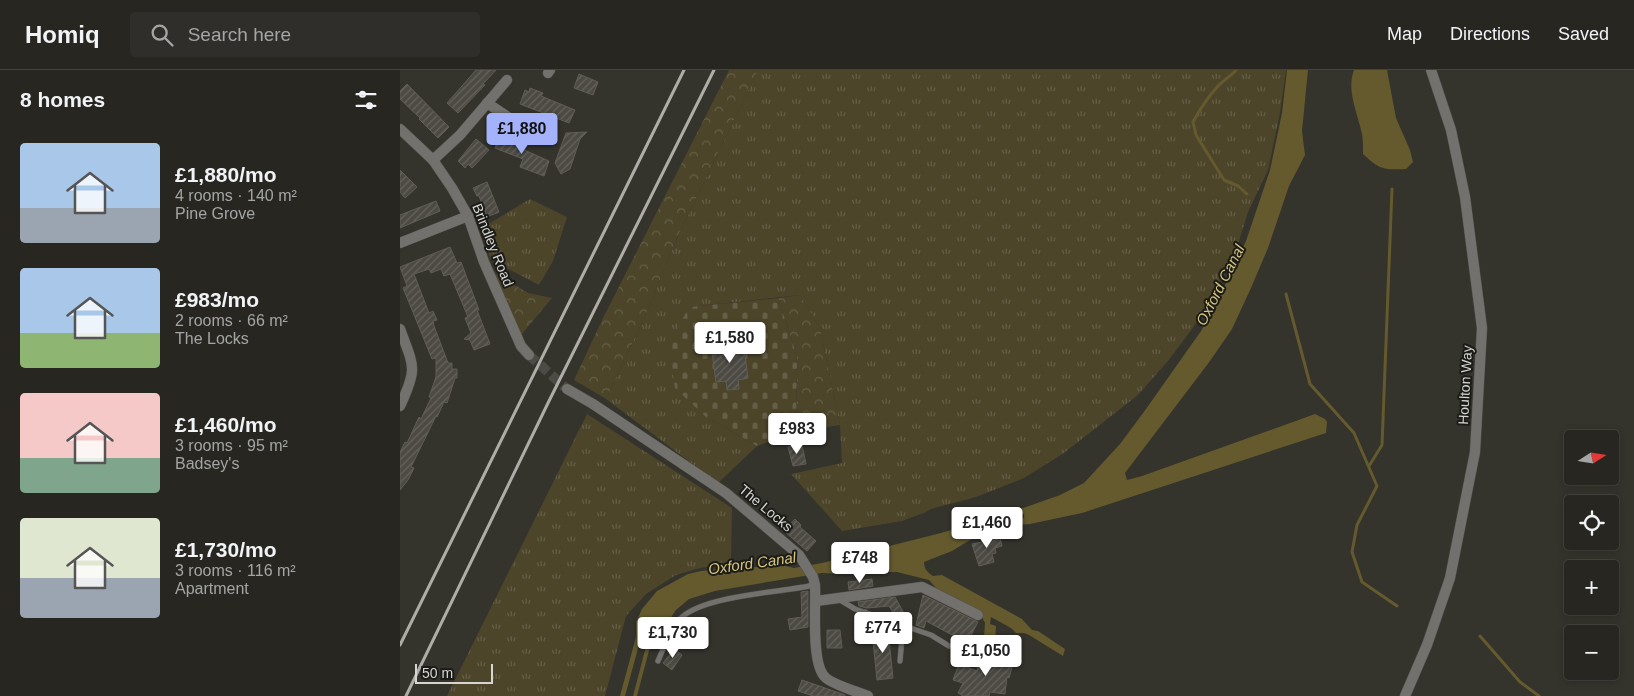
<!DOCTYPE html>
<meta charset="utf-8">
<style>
body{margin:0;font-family:Helvetica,sans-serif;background:#2f2e2a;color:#f1f3f6;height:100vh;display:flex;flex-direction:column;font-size:19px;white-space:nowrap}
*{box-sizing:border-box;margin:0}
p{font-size:16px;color:#a4a5a5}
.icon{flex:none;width:28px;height:28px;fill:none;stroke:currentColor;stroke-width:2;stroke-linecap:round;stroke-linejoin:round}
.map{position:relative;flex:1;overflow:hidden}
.sheet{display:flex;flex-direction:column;background:#272621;width:400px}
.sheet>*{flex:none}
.needle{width:32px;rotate:78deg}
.fabs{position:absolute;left:1164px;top:360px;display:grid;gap:10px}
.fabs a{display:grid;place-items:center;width:55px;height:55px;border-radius:5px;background:#272621;box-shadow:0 2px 8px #0003,0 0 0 1px #43433f;font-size:25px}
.scale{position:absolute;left:15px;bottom:12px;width:78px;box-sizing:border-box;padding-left:5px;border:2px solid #d6d5d1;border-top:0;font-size:14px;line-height:18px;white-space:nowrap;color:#d6d5d1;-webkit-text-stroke:4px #1b1b17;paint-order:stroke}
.price{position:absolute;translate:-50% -42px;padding:0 11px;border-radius:5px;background:#fff;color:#222;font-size:16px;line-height:32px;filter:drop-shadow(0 1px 2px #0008)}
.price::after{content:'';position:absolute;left:50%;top:30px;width:15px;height:11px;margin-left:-8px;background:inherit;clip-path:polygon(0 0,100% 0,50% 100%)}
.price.active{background:#a4b2fc;color:#111}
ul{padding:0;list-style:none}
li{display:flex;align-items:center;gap:15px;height:125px;padding:0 20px}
li span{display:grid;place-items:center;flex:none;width:140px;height:100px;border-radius:5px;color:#555}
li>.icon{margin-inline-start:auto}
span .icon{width:60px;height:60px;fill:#fffc;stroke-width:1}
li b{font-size:21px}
h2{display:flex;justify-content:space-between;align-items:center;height:60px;padding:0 20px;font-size:21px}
header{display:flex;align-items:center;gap:30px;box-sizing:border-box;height:70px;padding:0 25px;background:#272621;border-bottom:1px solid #43433f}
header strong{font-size:24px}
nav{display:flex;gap:28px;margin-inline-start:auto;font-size:18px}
.search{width:350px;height:45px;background:#2f2e2a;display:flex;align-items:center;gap:12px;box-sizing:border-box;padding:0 18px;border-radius:5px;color:#a4a5a5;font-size:19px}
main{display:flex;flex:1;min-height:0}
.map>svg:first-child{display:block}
.grass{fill:url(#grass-tufts)}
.forest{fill:url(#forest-crowns)}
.cemetery{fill:url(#cemetery-stones)}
.water{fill:#645a2e;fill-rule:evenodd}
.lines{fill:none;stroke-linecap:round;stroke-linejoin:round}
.stream{stroke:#645a2e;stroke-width:3}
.building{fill:url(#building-hatch);stroke:#5f5d56}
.minor-tunnel{stroke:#4c4b45;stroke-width:10;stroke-dasharray:10 5;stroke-linecap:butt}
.service-casing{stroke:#51504a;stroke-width:6}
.minor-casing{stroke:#51504a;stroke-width:11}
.tertiary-casing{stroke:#51504a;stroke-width:11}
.service{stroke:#72716d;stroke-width:5}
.minor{stroke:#72716d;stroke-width:10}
.tertiary{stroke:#72716d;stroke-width:10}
.rail{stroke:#aeada8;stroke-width:3}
.labels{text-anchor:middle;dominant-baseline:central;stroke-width:4;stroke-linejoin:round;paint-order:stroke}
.street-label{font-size:14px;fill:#d6d5d1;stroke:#1b1b17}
.water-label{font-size:15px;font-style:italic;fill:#d6c47c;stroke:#1b1b17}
</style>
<header>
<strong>Homiq</strong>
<div class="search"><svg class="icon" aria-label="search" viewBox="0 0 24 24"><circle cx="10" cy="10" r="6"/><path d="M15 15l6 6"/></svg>Search here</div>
<nav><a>Map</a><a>Directions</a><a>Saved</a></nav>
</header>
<main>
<section class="sheet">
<h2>8 homes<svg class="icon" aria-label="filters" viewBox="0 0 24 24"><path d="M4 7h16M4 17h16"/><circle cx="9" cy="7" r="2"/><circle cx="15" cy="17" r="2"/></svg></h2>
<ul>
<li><span style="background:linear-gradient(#a9c7e8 65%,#9aa5b1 0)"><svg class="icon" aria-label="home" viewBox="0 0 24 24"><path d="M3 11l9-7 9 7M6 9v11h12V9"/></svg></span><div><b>£1,880/mo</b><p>4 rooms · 140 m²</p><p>Pine Grove</p></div></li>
<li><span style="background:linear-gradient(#a9c7e8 65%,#8fb573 0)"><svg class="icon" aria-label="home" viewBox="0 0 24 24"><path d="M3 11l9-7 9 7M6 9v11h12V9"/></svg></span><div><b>£983/mo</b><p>2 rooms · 66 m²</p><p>The Locks</p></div></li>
<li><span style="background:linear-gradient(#f6c9c9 65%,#7fa58c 0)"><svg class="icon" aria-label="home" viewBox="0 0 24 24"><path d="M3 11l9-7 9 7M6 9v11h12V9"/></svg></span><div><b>£1,460/mo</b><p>3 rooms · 95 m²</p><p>Badsey's</p></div></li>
<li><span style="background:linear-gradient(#dfe7d0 60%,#9aa5b1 0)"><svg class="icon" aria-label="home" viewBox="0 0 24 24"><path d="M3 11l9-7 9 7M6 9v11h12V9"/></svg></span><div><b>£1,730/mo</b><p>3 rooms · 116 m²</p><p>Apartment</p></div></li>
</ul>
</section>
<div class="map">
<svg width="1234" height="626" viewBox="0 0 1234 626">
<defs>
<pattern id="grass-tufts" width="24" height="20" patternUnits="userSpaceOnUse" patternTransform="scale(1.25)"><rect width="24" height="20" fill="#4c452a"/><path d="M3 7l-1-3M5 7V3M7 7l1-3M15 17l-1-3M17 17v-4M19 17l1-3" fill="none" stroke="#655f48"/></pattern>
<pattern id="forest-crowns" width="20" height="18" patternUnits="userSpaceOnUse" patternTransform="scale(1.25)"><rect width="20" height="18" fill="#4c452a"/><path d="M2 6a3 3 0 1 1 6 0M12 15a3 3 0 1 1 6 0" fill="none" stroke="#655f48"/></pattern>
<pattern id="cemetery-stones" width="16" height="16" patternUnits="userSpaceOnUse" patternTransform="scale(1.25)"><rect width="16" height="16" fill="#4c452a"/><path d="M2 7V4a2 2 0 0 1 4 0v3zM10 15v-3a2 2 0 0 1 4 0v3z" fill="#655f48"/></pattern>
<pattern id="building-hatch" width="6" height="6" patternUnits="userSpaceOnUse" patternTransform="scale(1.25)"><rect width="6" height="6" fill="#4c4a43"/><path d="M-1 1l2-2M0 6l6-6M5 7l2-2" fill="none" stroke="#65635d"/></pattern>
</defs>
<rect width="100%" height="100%" fill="#34332c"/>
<g class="grass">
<path d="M358,0H886L880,43L868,100L848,142L839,171L828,195L811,230L792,259L768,291L738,325L664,383L624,408L576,427L531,439L524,443L502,451L442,461L391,404L442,393L440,355L420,258L400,225L289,237L306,347L357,376L318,413L206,329L248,240L274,174Z"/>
<path d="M130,129L167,147L153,191L139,215L91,190L80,159Z"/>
<path d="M187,344L332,438L331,493L300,498L276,505L246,524L226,546L205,626H47Z"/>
</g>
<g class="forest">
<path d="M329,0H358L274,174L248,240L206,329L174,310L203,248Z"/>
<path d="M94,203L128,223L152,228L121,265Z"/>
<path d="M400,225L420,258L440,355L396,362L397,286L378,228Z"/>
</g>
<path class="cemetery" d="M378,228L397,286L396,362L357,376L306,347L275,318L269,275L289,237Z"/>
<g class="water">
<path d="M887,0H908L902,61L905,85L889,116L868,178L851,218L832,259L810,291L725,403L727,410L742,406L915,344L925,349L927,352L926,363L682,443L630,454L616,455L570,470L552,481L524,492C524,499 528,503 533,506L542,505L622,549L632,560L638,561L665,579L663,586L629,565L624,563H616L611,558L591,547L590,554L596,556L594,592H589L586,597L582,596L585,553L581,545L575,539L536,518L529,510L497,502H456L440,504L422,503L315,521L289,529L276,540L250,577L237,626H233L249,565L247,562L242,564L225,626H220L236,567V552L242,539L257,521L288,504L301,501L332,498L385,496L394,498L422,493L541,463L612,442L660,425L684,413L720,374L746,339L801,261L818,230L846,171L870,100L882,43ZM620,444H624V448L565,468H560L556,465L565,460Z"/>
<path d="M954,0H987L996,48L1010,80L1013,92L1006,99C984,100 980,100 963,84C963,77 963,70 962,64C958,44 946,20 954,0Z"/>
</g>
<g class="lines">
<g class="stream">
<path d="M836,0C831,6 824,10 818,16C808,27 800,39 793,52L796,65L824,110L838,116L847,124"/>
<path d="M886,224L910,314L954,363L977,416L957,455L952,482L962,512L997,536"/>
<path d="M969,396L982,375L992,119"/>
<path d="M1080,566L1120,612L1139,626"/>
</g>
</g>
<g class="building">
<path d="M76,0H96L83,14L85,15L58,43L47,33Z"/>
<path d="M179,4L198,12L193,25L174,18Z"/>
<path d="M7,14L49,57L38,68L19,49L20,48L0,29V21Z"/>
<path d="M130,18L143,23L141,26L175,40L169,53L120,34L125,20L129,22Z"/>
<path d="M187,62L180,69L170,99L161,104L155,93L166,63Z"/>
<path d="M101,63L125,73L122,79L149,91L144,106L120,97L123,89L95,78Z"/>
<path d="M76,69L89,80L72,98L68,94L65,98L58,91Z"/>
<path d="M0,100L17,117L5,128L0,122Z"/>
<path d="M87,112L99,142L87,147L79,126H77L73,118Z"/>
<path d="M36,131L40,141L0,158V145Z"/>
<path d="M50,177L57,193L61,192L79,240H77L90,274L74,280L70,270L64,269L71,263L65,248L68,247L50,204L44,206L41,199L31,203L29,199L14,204L29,243L33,241L37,250L33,251L34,256L48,293H52V299H57V308H55L47,333L44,332L37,347L36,346L11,397L14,398L8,410L0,420V382L5,372L7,373L19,347L21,349L31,328L29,327L36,307V288L32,289L8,230L3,218L7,216L0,197Z"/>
<path d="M332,265L334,280L344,278L348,308L338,310L339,319L327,320L326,311L316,312L312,282L322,281L320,266Z"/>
<path d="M396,375V376L402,375L406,394L393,396L388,377Z"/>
<path d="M395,449L401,455L400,457L416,471L407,481L384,461Z"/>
<path d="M599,463L602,476L595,478L596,483L592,484L594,492L579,496L572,474L587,471L586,467Z"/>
<path d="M472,509L473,516L449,520L448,512Z"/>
<path d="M408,521V557L390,560L388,549L402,547L401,522Z"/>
<path d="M523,525L578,552L567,573L526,551L524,558L516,555Z"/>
<path d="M495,527L505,545L512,547L510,553L497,549L489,536L467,538L459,536L458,532Z"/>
<path d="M488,559L493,608L477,610L472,561Z"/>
<path d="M427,560H440L442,578H427Z"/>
<path d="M609,573L618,576L609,608L607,607L605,624L590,622L589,626H563L558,623L563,613L553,610L559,594L577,601L578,595L603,597Z"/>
<path d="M274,579L282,585L272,600L263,593Z"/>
<path d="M402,610L445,625V626H413L398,621Z"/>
</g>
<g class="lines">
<path class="minor-tunnel" d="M129,285L167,319"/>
<g class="service-casing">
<g id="service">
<path d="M440,530L455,539L531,565L549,576"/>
<path d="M463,568L465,542"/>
<path d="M258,591C263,579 271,560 279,550C301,525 380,523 414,515"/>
<path d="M500,591L503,556"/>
</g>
</g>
<g class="minor-casing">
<g id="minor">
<path d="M148,3L150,0"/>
<path d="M87,33L117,53L146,64"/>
<path d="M0,59L33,90L52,118L68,146L84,192L121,276L129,285"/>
<path d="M33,90L60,65L107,10"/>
<path d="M0,173L68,146"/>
<path d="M0,259C14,297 18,298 0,336"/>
<path d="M167,319L193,334L326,423L399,485L413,507L415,515C416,535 411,594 425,607C431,614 458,622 468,626"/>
<path d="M416,531L522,517L578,545"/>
</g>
</g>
<g class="tertiary-casing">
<path id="tertiary" d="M1005,626L1027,575L1050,508L1075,382L1082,258L1065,127L1051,60L1031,0"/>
</g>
<use href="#service" class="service"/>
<use href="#minor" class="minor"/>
<use href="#tertiary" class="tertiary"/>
<g class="rail">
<path d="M0,575L284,0"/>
<path d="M6,626L149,331L314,0"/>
</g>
</g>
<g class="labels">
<g class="street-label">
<text transform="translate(93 175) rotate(68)">Brindley Road</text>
<text transform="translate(1065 315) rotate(-87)">Houlton Way</text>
<text transform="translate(366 438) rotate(40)">The Locks</text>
</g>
<g class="water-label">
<text transform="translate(820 215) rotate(-63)">Oxford Canal</text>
<text transform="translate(352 493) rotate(-8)">Oxford Canal</text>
</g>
</g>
</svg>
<div class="fabs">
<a><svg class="needle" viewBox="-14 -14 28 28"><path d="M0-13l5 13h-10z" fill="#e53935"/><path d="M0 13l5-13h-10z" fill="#a4a5a5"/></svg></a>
<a><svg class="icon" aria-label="locate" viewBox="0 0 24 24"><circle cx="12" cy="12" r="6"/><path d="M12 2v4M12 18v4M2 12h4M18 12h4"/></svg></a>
<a>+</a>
<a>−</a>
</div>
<div class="scale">50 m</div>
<b class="price active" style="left:122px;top:85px">£1,880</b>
<b class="price" style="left:330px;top:294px">£1,580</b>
<b class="price" style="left:397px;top:385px">£983</b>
<b class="price" style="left:587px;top:479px">£1,460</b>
<b class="price" style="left:460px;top:514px">£748</b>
<b class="price" style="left:483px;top:584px">£774</b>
<b class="price" style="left:273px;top:589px">£1,730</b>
<b class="price" style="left:586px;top:607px">£1,050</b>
</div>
</main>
